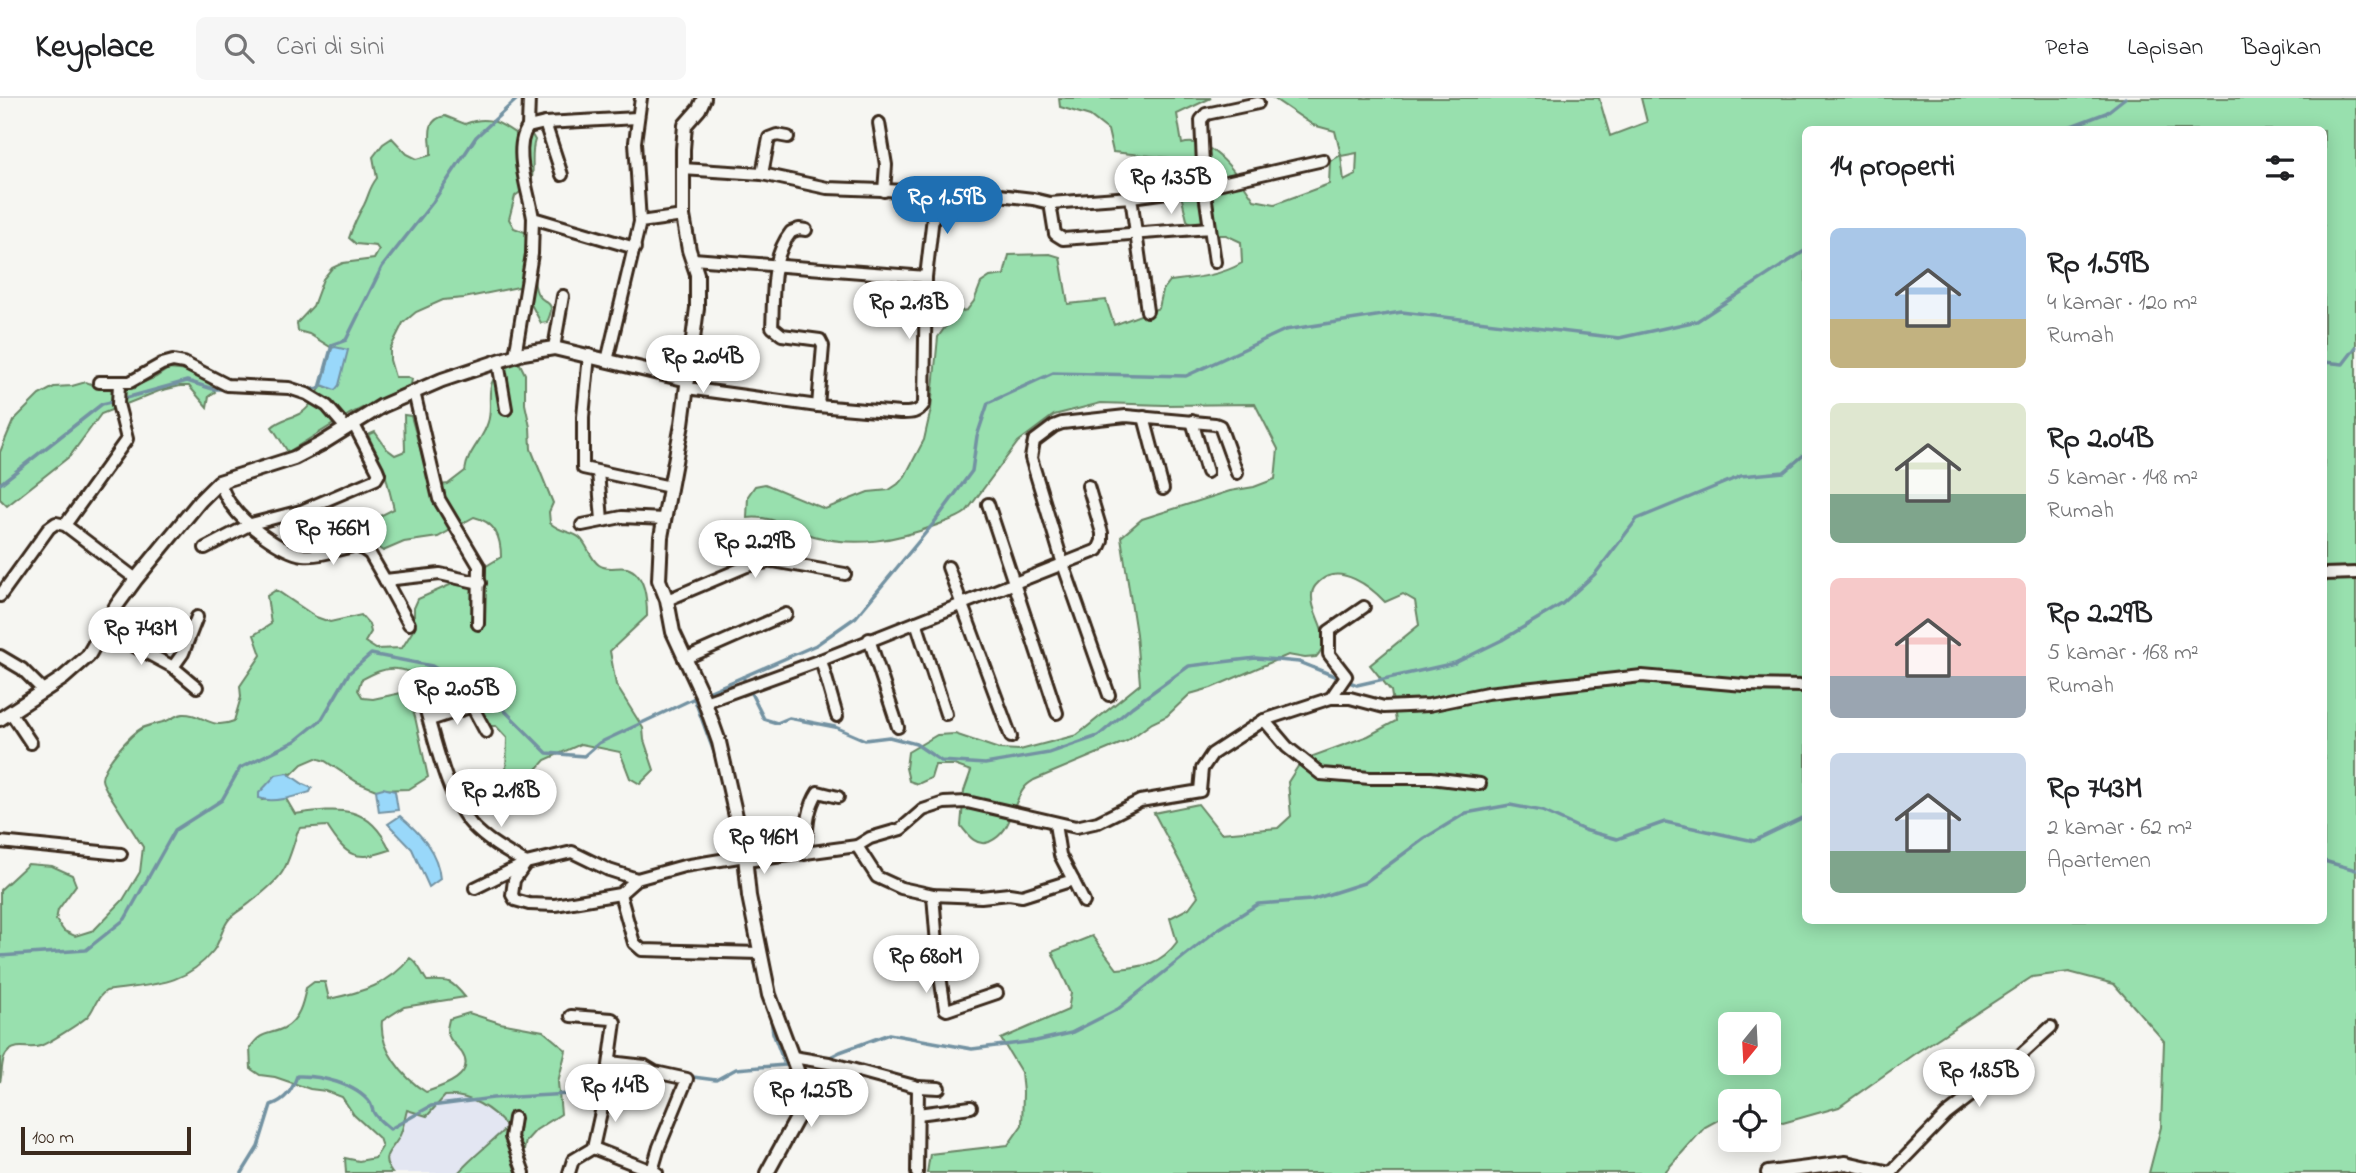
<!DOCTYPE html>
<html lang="id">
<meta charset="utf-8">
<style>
body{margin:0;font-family:"Indie Flower",sans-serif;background:#f6f6f6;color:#202124;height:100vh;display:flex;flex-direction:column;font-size:26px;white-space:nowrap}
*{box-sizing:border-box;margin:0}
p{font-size:23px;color:#757577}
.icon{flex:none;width:38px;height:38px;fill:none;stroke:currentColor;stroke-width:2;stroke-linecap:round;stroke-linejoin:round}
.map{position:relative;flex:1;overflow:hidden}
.drawer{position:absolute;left:1802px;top:28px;width:525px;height:798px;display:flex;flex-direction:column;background:#fff;border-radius:10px;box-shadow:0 4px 18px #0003}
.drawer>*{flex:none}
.needle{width:46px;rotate:198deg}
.tools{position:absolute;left:1718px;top:914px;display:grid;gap:14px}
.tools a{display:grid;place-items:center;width:63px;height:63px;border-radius:10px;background:#fff;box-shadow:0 4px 18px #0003;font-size:35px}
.scale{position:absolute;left:21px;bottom:18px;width:170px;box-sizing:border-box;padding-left:7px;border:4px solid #3b2a1e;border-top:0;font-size:19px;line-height:24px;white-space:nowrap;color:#3b2a1e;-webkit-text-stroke:5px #f6f6f2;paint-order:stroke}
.price{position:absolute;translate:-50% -60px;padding:0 16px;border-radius:24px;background:#fff;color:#222;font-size:23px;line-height:46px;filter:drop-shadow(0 2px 4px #0008)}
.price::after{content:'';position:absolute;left:50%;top:42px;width:21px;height:16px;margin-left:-10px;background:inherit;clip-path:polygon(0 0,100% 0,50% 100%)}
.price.selected{background:#1f6fb2;color:#fff}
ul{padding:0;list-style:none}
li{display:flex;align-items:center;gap:21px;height:175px;padding:0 28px}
li span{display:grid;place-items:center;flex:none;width:196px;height:140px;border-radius:10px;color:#555}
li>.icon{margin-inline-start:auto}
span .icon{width:84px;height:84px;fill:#fffc;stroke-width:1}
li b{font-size:30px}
h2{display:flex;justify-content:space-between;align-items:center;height:84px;padding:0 28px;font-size:30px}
header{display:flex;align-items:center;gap:42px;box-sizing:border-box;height:98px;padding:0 35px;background:#fff;border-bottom:2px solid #e0e0e0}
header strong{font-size:33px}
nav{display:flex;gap:38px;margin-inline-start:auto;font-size:24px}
.search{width:490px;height:63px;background:#f6f6f6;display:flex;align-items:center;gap:18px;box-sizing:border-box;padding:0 24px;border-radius:10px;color:#757577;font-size:26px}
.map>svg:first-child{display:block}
.built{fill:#e3e6f2}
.green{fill:#98e0ae;stroke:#6a8566;stroke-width:2;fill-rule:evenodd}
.water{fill:#99d8fa;stroke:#7392a2;stroke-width:2}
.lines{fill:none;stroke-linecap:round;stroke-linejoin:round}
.stream{stroke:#7392a2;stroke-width:3.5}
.minor-casing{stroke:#3b2a1e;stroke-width:16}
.tertiary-casing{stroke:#3b2a1e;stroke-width:18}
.minor{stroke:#f6f6f2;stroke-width:10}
.tertiary{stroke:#f6f6f2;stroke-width:12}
</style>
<header>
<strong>Keyplace</strong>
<div class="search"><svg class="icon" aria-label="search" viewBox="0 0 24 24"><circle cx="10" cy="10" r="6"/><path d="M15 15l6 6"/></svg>Cari di sini</div>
<nav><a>Peta</a><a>Lapisan</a><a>Bagikan</a></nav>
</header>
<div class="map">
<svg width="2356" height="1075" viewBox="0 0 2356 1075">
<rect width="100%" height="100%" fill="#f6f6f2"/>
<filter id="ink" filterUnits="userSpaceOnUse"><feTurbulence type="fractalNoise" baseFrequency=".0143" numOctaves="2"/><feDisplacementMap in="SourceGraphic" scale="14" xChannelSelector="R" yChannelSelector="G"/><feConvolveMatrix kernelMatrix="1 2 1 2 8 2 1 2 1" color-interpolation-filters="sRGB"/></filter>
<g filter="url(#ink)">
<path class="built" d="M459,997L486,1009L497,1017L507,1029L490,1046L473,1058L458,1075H392L386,1067V1059L401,1037L407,1011L427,1018L445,998Z"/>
<g class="green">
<path d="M1059,0H1211L1177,16L1182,46C1212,37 1240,80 1254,102L1275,106L1329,86L1330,63L1341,57L1335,33L1313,27L1273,0H1599L1610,38L1647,24L1641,0H2356V1075H2149L2161,1029L2164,943L2114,886L2069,874L2032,879L1914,956L1839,1009L1783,1025L1769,1021V1003H1731V1015L1705,1029L1664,1075H927L930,1056L1008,1047L1022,1027L1023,995L1021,974L1001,941L1068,912L1071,895L1052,854L1092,838L1117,871C1144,869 1161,866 1177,844L1170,820L1189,810L1198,798L1154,715L1198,706L1221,735L1278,730L1291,718L1288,684L1302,662L1368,638L1396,623L1391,593L1370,567L1419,527L1415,503L1403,496L1385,504C1371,489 1340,465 1320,483C1316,487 1312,490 1312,497C1310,518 1336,538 1316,559L1305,560L1288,557L1211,590L1190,596L1167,618L1152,625L1127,643L1034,682C1031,684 1027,686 1025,689C1010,707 1014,733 989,744C976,749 968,737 961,728L964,693L971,673L954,667H935L931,680L918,686L909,683L906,670L908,654L937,637L955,636L999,651L1020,652L1077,637L1140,586L1136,536L1121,439L1142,421L1230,393L1254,389L1275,381L1278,351L1255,306L1164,307L1101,305L1054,317L1018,344L966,414C957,421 947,423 937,427C897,442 856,450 814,438C789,431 775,417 747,420L748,398L755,388L765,386L825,411L868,394L889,392L898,386L905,378L924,342L931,311L938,239L956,214L967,212L974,203L981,185L990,179L1004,177L1009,157L1050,156L1060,159L1068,206L1106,202L1114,227L1159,210L1163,192L1170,183C1195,180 1220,178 1242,165L1241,144L1226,137H1205L1187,122L1181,97L1171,73L1169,60L1113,54L1108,32L1090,18L1060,9ZM1806,32H2324V822H1806ZM1357,55L1356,77L1344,83L1341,58ZM1731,926H1769V964H1731Z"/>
<path d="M445,18L465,26C490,16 502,26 522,40L532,37L535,42C530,56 535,70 531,86L515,98L509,121L514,130L530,136C532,143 536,150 536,158C536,169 532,180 536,192C540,208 559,199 547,224L541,225L523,191L518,189L464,200L443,202L416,214L403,225L390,251V262L395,279H407L412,281L411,287L350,316L288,354L272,329C281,321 289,321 299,316C310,311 316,297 322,287L332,291L342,272L347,252L332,250L309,236L298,233L297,225L313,208L323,181L332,170L343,165L374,161L379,152L376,148L356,146L349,140C353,128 358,117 364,107C369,97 369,90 377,80L373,59L383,46L392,40L407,56L417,61L431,57C432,42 423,22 445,18Z"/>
<path d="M509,265L520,266L525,276V306L530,329L531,351L553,405L549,414L550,425C561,435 572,433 580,440C588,447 590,461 599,467C608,473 617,468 627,470C646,476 647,503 647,518L610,553L616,587L643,630L644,642L654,672L640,686L630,680L620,654L581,646L545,662L524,686L514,690L506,677L507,640L496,628H489C478,605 422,574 397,571C384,569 372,576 361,582L358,592L363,600L373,601L406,594L415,619L428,679L409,691L376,692L357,684L325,663L316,660L302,666L292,676L287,675L263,702L285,699L295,716C340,710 369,706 390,752C355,764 347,759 327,728L300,730L297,735C286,774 283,779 251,804C244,810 236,814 230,820C221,830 221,843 213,853C183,890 149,886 106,893C94,901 96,910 87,919C80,925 49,945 40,948C30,952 18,945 9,953C0,960 3,974 0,984V792L28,766L52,768L72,777L76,787L58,812L56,822L64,833L75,838L94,832L123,802L140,774L143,749L106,691C105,688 102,685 102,681C103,667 131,636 142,630C149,627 156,626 163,624C171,622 175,617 183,616C204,615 209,633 234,623L241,599L240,588L261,557L254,537L271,526L267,498L276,492L316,519L330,524L361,517L369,526L371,534L365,544L376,551L402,550L414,531V510L418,501L468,479L501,459C501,439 495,424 474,419L438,439L404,444L383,453L369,443L366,425L394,411L384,371L368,337L375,334L387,351L395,357L405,353L404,317L411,318L429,382L433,388L448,386L465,373C467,354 483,342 488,324C493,309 486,294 494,280C497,273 502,269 509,265Z"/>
<path d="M168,271L190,273L206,279L215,294L209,298L207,309L189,288H180L159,293L101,316L70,358L7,408L0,401V354L13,323L39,297L54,289L72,288L86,284L99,289H111L140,286L156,279Z"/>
<path d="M410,860C419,865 421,875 427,883C450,882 451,882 465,899L404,909L382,923C379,950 403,980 426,994C441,989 477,978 462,955C457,948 447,941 447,931C447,930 449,922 449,921L469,915L500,925L543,933L566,952L558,984L561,1016L536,1032L526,1043L519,1075H458C473,1058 491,1045 507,1029C492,1011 470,996 445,998L427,1018L407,1012C405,1019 404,1027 401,1035C395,1052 377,1056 392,1075H346L345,1060L359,1063L375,1060L382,1049L379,1040L354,1017L342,999L326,993L310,991L275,979L260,977L251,971L250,950C262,932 268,938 284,930C299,922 303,905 306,890L314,884H325L329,901C362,894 389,887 410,860Z"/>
</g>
<g class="water">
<path d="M335,249L348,252L339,287L335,292L322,287L332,250Z"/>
<path d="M287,675L303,686L312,690L310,694C297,698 272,706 259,700V695L276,677Z"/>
<path d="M383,690L395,693L398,712L379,714L376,692Z"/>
<path d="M400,718C420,735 438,754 440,781L429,789L412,751L388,726Z"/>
</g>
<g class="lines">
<g class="stream">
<path d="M2061,32L2106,15L2125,0"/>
<path d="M2324,264L2343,266L2356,249"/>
<path d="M307,292L320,290L332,247L346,242L382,169L433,104L476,39L518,0"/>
<path d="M122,301L187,283L213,291H226"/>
<path d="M0,386L102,306L115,303"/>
<path d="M743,579L764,621L777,625L789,620L835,629L865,642L889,639L916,646L941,663L985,666L1049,655L1098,638L1132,609L1189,568L1256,560L1299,564L1357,587L1455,565L1502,542L1562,506L1595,476L1637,421L1741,378L1784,374L1806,355"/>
<path d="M706,595L816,547L856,519L933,426L972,373L977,338L988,305L1053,275L1186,278L1285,232L1402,214L1619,240L1697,223L1806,152"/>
<path d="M694,600L719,668"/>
<path d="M2324,763L2356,772"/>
<path d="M747,816L755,865L760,884"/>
<path d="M0,858L86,852L125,821L175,732L222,702L240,670L295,643L322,621L349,575L371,556L432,568L502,610L547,655L584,658L599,645L699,598"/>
<path d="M770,915L773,935L785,967L807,966"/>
<path d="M824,962L840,954L889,936L972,951L1036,943L1071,935L1118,911L1217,832L1258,806L1311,802L1364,785L1425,740L1466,715L1510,707L1542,713L1584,732L1617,741L1665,724L1754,743L1806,718"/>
<path d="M690,983L693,979L716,982L736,971L785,967"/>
<path d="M242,1075L258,1049L271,1007C286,1002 292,992 297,978C319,977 356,986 370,1005C372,1008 372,1012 374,1015C377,1021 385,1026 390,1031L431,1008L493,1000L570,996L609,985L648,981L656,978"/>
</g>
<g class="minor-casing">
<g id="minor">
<path d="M529,0L528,29L545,25L637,20"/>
<path d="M545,25L562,77"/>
<path d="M879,25L886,67L884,93"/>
<path d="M528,29C512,50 529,94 533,120L635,150"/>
<path d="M682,71L762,76L827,90L991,96L1033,101L1050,105L1131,99L1204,89L1323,62"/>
<path d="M762,76L769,40L777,37L788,39"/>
<path d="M1131,99L1147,213"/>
<path d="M1050,105L1055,136L1063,141L1210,130"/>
<path d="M640,124L635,44L641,0"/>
<path d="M806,132L799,131L791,134C770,160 774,198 772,229L782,237L820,242L823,248L818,308"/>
<path d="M693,161L926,179"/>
<path d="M1215,164L1204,89L1201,22L1206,16L1258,5"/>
<path d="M554,250L563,198"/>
<path d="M589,257L583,319V370L670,389"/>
<path d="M515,258L532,156L533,120"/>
<path d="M607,263L640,124L683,118"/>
<path d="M498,264L506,311"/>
<path d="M99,284H130L162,266L173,263L184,265L227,287L289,290L307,296L327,308L346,330"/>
<path d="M687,290L818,308L900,315C910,315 917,316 924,306L926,179L936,93"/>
<path d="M414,294L439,401L479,468L478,526"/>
<path d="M1144,319L1163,391"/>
<path d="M1192,323L1207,374"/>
<path d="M598,374L602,422"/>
<path d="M219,384C223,392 226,401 232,408C245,426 281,454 303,457C322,459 340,450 357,447L370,456L385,482L440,476L480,485"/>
<path d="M988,406L1057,615"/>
<path d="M65,427L127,341L118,306L119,285"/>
<path d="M582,427L622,419L664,421"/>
<path d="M205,450L251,426L301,413L376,381L379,376L377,371L353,325"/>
<path d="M948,469L1011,639"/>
<path d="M2324,476L2356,475"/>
<path d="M385,482L409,526"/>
<path d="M0,498L49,430L56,425L65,427L136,481"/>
<path d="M667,502L747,468L773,463L845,476"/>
<path d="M916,524L946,616"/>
<path d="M107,526L134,548L173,569L197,589"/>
<path d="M869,541L898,629"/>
<path d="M0,558L22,571L43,592"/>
<path d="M684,561L786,516"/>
<path d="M821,562L837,618"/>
<path d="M173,569L183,555L197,519"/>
<path d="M1109,597L1063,466L1031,360L1034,343L1054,328L1062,325L1126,318L1215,326L1220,328L1237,375"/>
<path d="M422,599C434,637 445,697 472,727C487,743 507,754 526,765L572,754L609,772L637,781"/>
<path d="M1331,600L1346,578L1329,556V533L1364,509"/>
<path d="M705,604L821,562L1098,452L1102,443V435L1088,388"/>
<path d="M11,615L31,645"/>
<path d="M430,622L470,609L473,610L486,634"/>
<path d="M1264,622L1287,649L1321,676L1370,680H1431L1480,686"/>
<path d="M0,744L121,756"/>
<path d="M857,748L877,779L901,790L933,797L981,799L1009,796L1022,798L1073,782L1060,757L1055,726"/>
<path d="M805,756C807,736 806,712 818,694L838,699"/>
<path d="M746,763L857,748L870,740L901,731L923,712L944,705L967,704L1076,729L1098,724L1140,703L1200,693L1202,671L1212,656L1264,622L1331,600H1350L1384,609L1429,607L1487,595L1642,578L1744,587L1806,588"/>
<path d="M526,765L514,782L512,797L515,802L529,806L555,807L620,796L637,781L684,768L745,758"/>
<path d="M1073,782L1084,804"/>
<path d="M475,790L524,766"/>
<path d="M620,796L634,845L642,852L760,855"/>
<path d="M933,797L939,871L945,911L947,912L997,895"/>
<path d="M793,959L829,965L918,989L917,1075"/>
<path d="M610,964L645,968L655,974L687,981L659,1049L652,1073"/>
<path d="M918,989L939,990"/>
<path d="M918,1016L971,1009"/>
<path d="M514,1020L511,1039L524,1075"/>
<path d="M593,1050L657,1075"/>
<path d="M569,1075L573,1062L593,1050L605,996L615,924L612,921L571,918"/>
<path d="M1890,1075L1946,1017L2004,972L2051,929"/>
</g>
</g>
<g class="tertiary-casing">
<g id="tertiary">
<path d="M704,0L699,11L685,27L683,51V118L689,152L697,176V210L682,326L661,439L659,482L667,502L673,534L703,599L719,644L745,758L749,798L769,897L797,972L802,995V1006L797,1020L767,1075"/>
<path d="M0,621L63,580L88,558L117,507L136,481L200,403L219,384L294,360L321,346L382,308L442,282L523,255L554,250L688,282"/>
<path d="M1768,1075L1846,1065L1890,1075"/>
</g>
</g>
<use href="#minor" class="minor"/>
<use href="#tertiary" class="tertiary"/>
</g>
</g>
</svg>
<div class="tools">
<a><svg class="needle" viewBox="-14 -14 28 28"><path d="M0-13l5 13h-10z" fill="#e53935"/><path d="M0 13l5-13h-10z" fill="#757577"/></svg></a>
<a><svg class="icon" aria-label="locate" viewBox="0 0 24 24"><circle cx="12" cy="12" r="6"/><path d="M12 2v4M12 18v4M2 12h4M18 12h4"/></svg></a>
</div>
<div class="scale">100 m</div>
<b class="price" style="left:1171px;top:118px">Rp 1.35B</b>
<b class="price selected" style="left:947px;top:138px">Rp 1.59B</b>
<b class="price" style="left:909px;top:243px">Rp 2.13B</b>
<b class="price" style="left:703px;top:297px">Rp 2.04B</b>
<b class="price" style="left:333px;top:469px">Rp 766M</b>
<b class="price" style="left:755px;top:482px">Rp 2.29B</b>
<b class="price" style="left:141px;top:569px">Rp 743M</b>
<b class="price" style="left:457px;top:629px">Rp 2.05B</b>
<b class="price" style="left:501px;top:731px">Rp 2.18B</b>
<b class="price" style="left:764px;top:778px">Rp 916M</b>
<b class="price" style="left:926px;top:897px">Rp 680M</b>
<b class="price" style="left:1979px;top:1011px">Rp 1.85B</b>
<b class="price" style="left:615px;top:1026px">Rp 1.4B</b>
<b class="price" style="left:811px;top:1031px">Rp 1.25B</b>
<section class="drawer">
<h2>14 properti<svg class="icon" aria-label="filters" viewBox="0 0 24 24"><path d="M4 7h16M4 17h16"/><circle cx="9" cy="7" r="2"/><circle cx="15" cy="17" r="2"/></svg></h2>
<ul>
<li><span style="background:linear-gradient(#a9c7e8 65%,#c2b280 0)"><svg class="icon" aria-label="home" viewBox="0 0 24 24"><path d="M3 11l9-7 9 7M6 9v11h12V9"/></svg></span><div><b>Rp 1.59B</b><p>4 kamar · 120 m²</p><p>Rumah</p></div></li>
<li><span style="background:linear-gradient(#dfe7d0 65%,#7fa58c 0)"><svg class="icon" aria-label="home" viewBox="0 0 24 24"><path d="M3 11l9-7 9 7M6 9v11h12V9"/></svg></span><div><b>Rp 2.04B</b><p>5 kamar · 148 m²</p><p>Rumah</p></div></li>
<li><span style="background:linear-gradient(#f6c9c9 70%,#9aa5b1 0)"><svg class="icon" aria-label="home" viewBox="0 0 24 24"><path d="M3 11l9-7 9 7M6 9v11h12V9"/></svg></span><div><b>Rp 2.29B</b><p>5 kamar · 168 m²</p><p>Rumah</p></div></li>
<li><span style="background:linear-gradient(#c9d6e8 70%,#7fa58c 0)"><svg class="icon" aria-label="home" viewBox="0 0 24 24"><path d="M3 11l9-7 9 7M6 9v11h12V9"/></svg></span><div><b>Rp 743M</b><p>2 kamar · 62 m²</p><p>Apartemen</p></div></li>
</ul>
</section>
</div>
